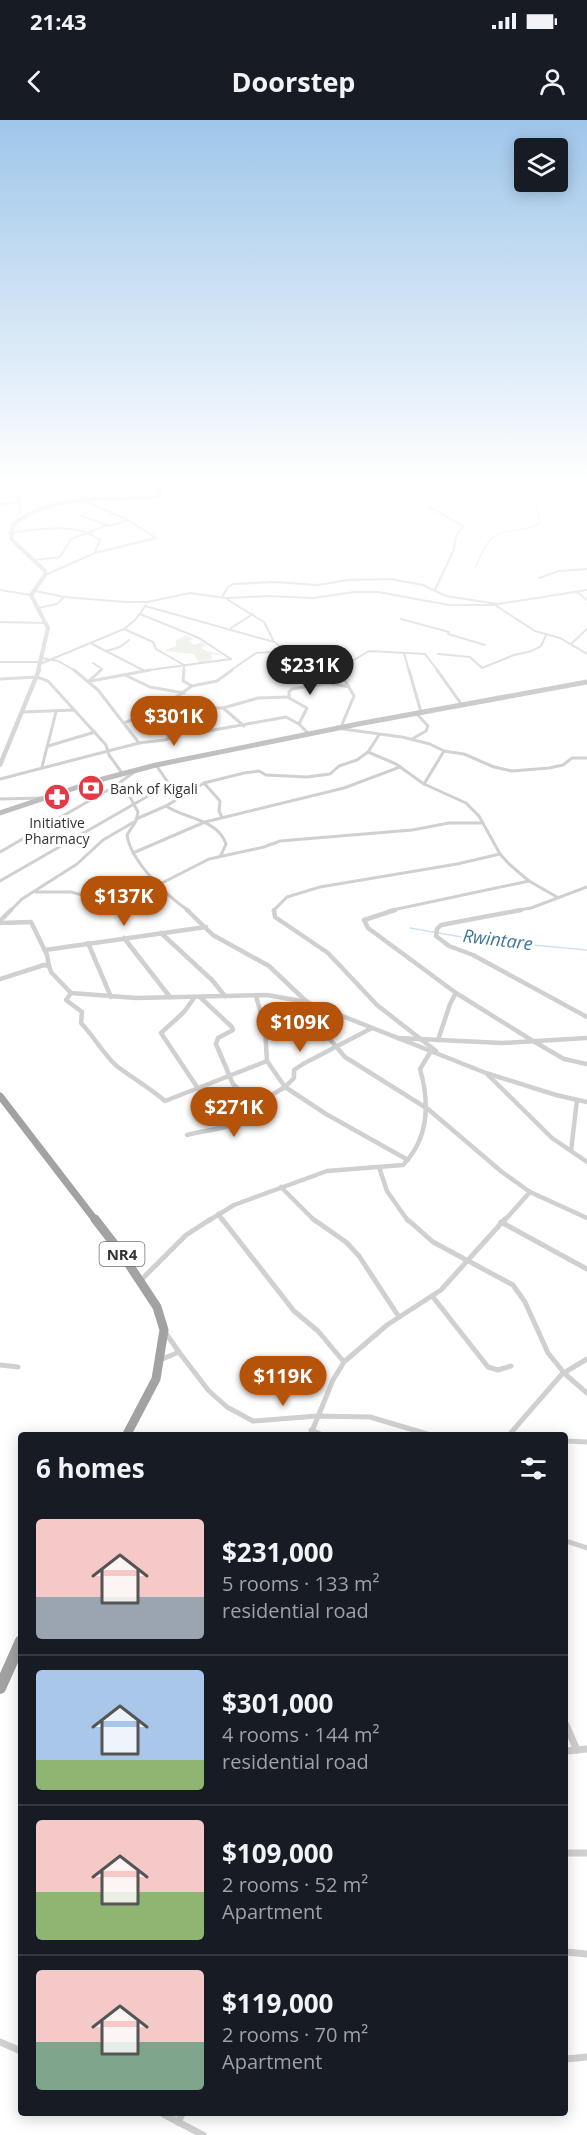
<!DOCTYPE html>
<meta charset="utf-8">
<style>
body{margin:0;font-family:"Open Sans",sans-serif;background:#242831;color:#f1f3f6;height:100vh;display:flex;flex-direction:column;font-size:22px;white-space:nowrap}
*{box-sizing:border-box;margin:0}
p{font-size:20px;color:#9ea1a6}
.icon{flex:none;width:33px;height:33px;fill:none;stroke:currentColor;stroke-width:2;stroke-linecap:round;stroke-linejoin:round}
.map{position:relative;flex:1;overflow:hidden}
.details{position:absolute;left:18px;top:1312px;width:550px;height:684px;display:flex;flex-direction:column;background:#171b24;border-radius:6px;box-shadow:0 3px 15px #0003}
.details>*{flex:none}
.controls{position:absolute;left:514px;top:18px;display:grid;gap:12px}
.controls a{display:grid;place-items:center;width:54px;height:54px;border-radius:6px;background:#171b24;box-shadow:0 3px 15px #0003;font-size:30px}
.price{position:absolute;translate:-50% -51px;padding:0 14px;border-radius:21px;background:#b45309;color:#fff;font-size:20px;line-height:39px;filter:drop-shadow(0 2px 3px #0008)}
.price::after{content:'';position:absolute;left:50%;top:36px;width:18px;height:14px;margin-left:-9px;background:inherit;clip-path:polygon(0 0,100% 0,50% 100%)}
.price.selected{background:#222;color:#fff}
ul{padding:0;list-style:none}
li{display:flex;align-items:center;gap:18px;height:150px;padding:0 18px}
li+li{border-top:2px solid #363941}
li span{display:grid;place-items:center;flex:none;width:168px;height:120px;border-radius:6px;color:#555}
li>.icon{margin-inline-start:auto}
span .icon{width:72px;height:72px;fill:#fffc;stroke-width:1}
li b{font-size:26px}
h2{display:flex;justify-content:space-between;align-items:center;height:72px;padding:0 18px;font-size:26px}
.status{display:flex;justify-content:space-between;align-items:center;height:42px;padding:0 30px;background:#171b24;direction:ltr}
.status svg{height:16px;fill:currentColor}
header{display:flex;justify-content:space-between;align-items:center;height:78px;padding:0 18px;background:#171b24;font-size:27px;font-weight:700}
.map>svg:first-child{display:block}
.green{fill:#e6ecdf}
.lines{fill:none;stroke-linecap:round;stroke-linejoin:round}
.stream{stroke:#cfe2ee;stroke-width:1.5}
.minor-far4{stroke:#d0d0d0;stroke-width:2}
.minor-far3{stroke:#d0d0d0;stroke-width:3}
.minor-far2{stroke:#d0d0d0;stroke-width:4.5}
.minor-far1{stroke:#d0d0d0;stroke-width:5}
.minor{stroke:#d0d0d0;stroke-width:7}
.tertiary-far1{stroke:#d0d0d0;stroke-width:4}
.tertiary{stroke:#d0d0d0;stroke-width:4.5}
.secondary{stroke:#bdbdbd;stroke-width:5}
.trunk-far2{stroke:#a2a2a2;stroke-width:7}
.trunk-far1{stroke:#a2a2a2;stroke-width:9}
.trunk{stroke:#a2a2a2;stroke-width:12}
.labels{text-anchor:middle;dominant-baseline:central;stroke-width:6;stroke-linejoin:round;paint-order:stroke}
.far-poi-label{font-size:14px;fill:#333;stroke:#fff;text-anchor:start}
.shield{fill:#fff;stroke:#707070;stroke-width:1.5}
.shield-label{font-size:15px;font-weight:bold;fill:#333}
.water-label{font-size:18px;font-style:italic;fill:#3f7597;stroke:#fff}
</style>
<div class="status"><b>21:43</b><svg viewBox="0 0 49 12"><path d="M0 12V9h3v3zM5 12V6h3v6zM10 12V3h3v9zM15 12V0h3v12zM26 1h20v11H26zM47 4h2v5h-2z"/></svg></div>
<header><svg class="icon" aria-label="back" viewBox="0 0 24 24"><path d="M15 5l-7 7 7 7"/></svg>Doorstep<svg class="icon" aria-label="person" viewBox="0 0 24 24"><circle cx="12" cy="8" r="4"/><path d="M4 21q1-7 8-7t8 7"/></svg></header>
<div class="map">
<svg width="587" height="2015" viewBox="0 0 587 2015">
<rect width="100%" height="100%" fill="#fff"/>
<path class="green" d="M187,515L193,519L189,521L194,525L202,522L207,525L201,528C209,534 217,531 224,536L211,534L212,540L199,543L194,534L164,531L176,526V520Z"/>
<g class="lines">
<g class="stream">
<path d="M475,448C480,438 484,425 492,418C504,408 525,412 539,404V396L531,374L539,365"/>
<path d="M410,808L479,820L587,830"/>
</g>
<g class="minor-far4">
<path d="M0,365L12,372L19,381"/>
<path d="M83,380L128,400L110,406L81,396L87,392"/>
<path d="M0,384L19,383"/>
<path d="M428,386L463,406L456,416L454,429L435,470"/>
<path d="M20,395L21,377L34,365"/>
<path d="M8,413C38,410 74,401 100,420L95,432"/>
<path d="M36,440L60,437L71,419L108,405"/>
<path d="M45,455L95,433L156,418L128,400"/>
<path d="M539,458L559,451L587,449"/>
<path d="M0,470L31,475"/>
<path d="M35,471L64,477L125,482H147L190,473L225,478L264,502L274,522L283,528L340,551"/>
<path d="M577,472L587,480"/>
<path d="M222,477L228,467L233,464L274,462L318,465L348,460L391,459L423,465L446,476L498,484L587,470"/>
<path d="M227,478L269,476L312,478L355,472H378L449,485H495L535,511L560,518L587,534"/>
<path d="M145,486L274,522"/>
<path d="M38,488L57,484L64,477"/>
<path d="M140,494L199,518L231,539"/>
<path d="M401,499L449,512"/>
<path d="M0,502L46,503"/>
<path d="M231,508L253,494"/>
<path d="M124,509L153,522L156,529L184,545V551"/>
<path d="M448,514L485,525"/>
<path d="M92,524L143,550"/>
<path d="M571,524L587,509"/>
<path d="M106,531L120,527L129,520"/>
<path d="M404,533L409,551"/>
<path d="M438,534L470,537L482,548L514,535L532,531L541,526L546,515"/>
<path d="M42,538L58,541L76,551"/>
<path d="M0,542H40"/>
<path d="M93,543L102,549L99,551"/>
<path d="M40,544L124,509L135,500L146,485"/>
<path d="M333,546L354,540L369,531L425,534L438,551"/>
<path d="M142,551L231,539"/>
<path d="M230,551L256,533L287,531"/>
</g>
<g class="minor-far3">
<path d="M339,550L354,576L341,607L343,609L402,617L430,624L444,631L464,634L494,647L512,651L549,648L563,645L572,638H587"/>
<path d="M409,550L421,592"/>
<path d="M437,550L462,585"/>
<path d="M125,555L150,567L184,573"/>
<path d="M0,559L37,557L48,561L106,625L109,635L122,653"/>
<path d="M89,561L101,550"/>
<path d="M91,561L150,550"/>
<path d="M192,566L217,561L232,550"/>
<path d="M162,588H223L258,578L289,577"/>
<path d="M193,588L208,611L286,597L299,604L309,614"/>
<path d="M223,588L244,606"/>
<path d="M23,592L74,590"/>
<path d="M154,592L169,617"/>
<path d="M124,603L160,588L192,566L183,561L184,550"/>
<path d="M299,604L307,588L289,578V572L292,569L329,563L349,567"/>
<path d="M412,619L426,611L428,606L416,593"/>
<path d="M139,623L165,620L203,605"/>
<path d="M48,626L95,612"/>
<path d="M368,632L396,644L424,664L466,683L479,696L500,734L509,744L529,761L557,777"/>
<path d="M156,645L169,664L182,676"/>
<path d="M42,647L56,592"/>
<path d="M0,659L139,623L98,570L74,550"/>
<path d="M204,663L220,681L219,691L222,697"/>
<path d="M424,664L444,631"/>
<path d="M115,666L130,677L138,692L136,701L127,715C131,742 167,776 189,791"/>
<path d="M0,679L41,678"/>
<path d="M166,686C185,699 218,699 226,724L221,735"/>
<path d="M136,699L166,686L204,663L244,653L259,651L266,655L307,657L330,654L339,646L357,640L368,632L379,615"/>
<path d="M0,732L115,666L137,650"/>
<path d="M133,733L205,702L344,668L400,647"/>
<path d="M0,761L169,664"/>
<path d="M160,764L209,739L264,727L280,721L412,710L449,703H483"/>
<path d="M36,772H71L97,779"/>
<path d="M10,791L22,779L77,744L103,720L134,702"/>
<path d="M273,791L287,777L320,767L457,744L500,734"/>
<path d="M388,791L529,761"/>
<path d="M513,791L531,788L587,767"/>
</g>
<g class="minor-far2">
<path d="M187,790L213,815L269,846L307,882L316,903L345,937L428,989L502,1052L530,1072L587,1098"/>
<path d="M274,790L275,797L328,833L377,885L436,931"/>
<path d="M395,790L364,800L368,808L456,873L533,921L564,939L587,944"/>
<path d="M521,790L441,805L437,809L436,816L449,826L473,835L587,897"/>
<path d="M0,801L11,790"/>
<path d="M0,803L31,802L47,835L49,846"/>
<path d="M161,813L212,860L225,876"/>
<path d="M124,818L170,877"/>
<path d="M88,823L111,877"/>
<path d="M45,830L206,807"/>
<path d="M0,859L44,845L49,846L51,852L71,873L136,878L267,875L307,882L486,953L556,975L587,982"/>
<path d="M71,873L66,880L82,892L81,903C93,915 106,938 118,947C134,959 150,968 165,981L267,941"/>
<path d="M256,876L265,908L267,941L285,967L326,994L408,1040"/>
<path d="M194,878L184,892L161,913L197,967"/>
<path d="M201,878L232,907L233,910L218,918L216,924L233,964L255,985L285,967L294,958V950L303,944L372,908"/>
<path d="M398,918L502,923L587,918"/>
<path d="M438,920L450,884L456,873"/>
<path d="M488,955L552,1018L587,1042"/>
<path d="M187,1015C214,1008 241,1010 258,985"/>
<path d="M571,1031L577,980"/>
<path d="M379,1047L387,1071L408,1101"/>
<path d="M281,1067L315,1101"/>
<path d="M218,1094L223,1101"/>
<path d="M208,1101L234,1085L327,1051L403,1045C429,1018 430,984 420,949L431,931"/>
<path d="M504,1101L530,1072"/>
</g>
<g class="minor-far1">
<path d="M222,1099L294,1191L318,1211L344,1242"/>
<path d="M313,1099L346,1122L359,1136L399,1197"/>
<path d="M407,1099L433,1122L513,1165L525,1182L548,1233L565,1254L587,1273"/>
<path d="M501,1102L587,1149"/>
<path d="M140,1161L186,1115L211,1099"/>
<path d="M433,1177L488,1247L498,1250L511,1246"/>
<path d="M165,1212L179,1232"/>
<path d="M160,1240L179,1232L208,1270L227,1287L253,1301L317,1296L370,1297L434,1316"/>
<path d="M0,1245L18,1247"/>
<path d="M311,1310L325,1316"/>
<path d="M310,1316L333,1260L344,1242L387,1205L441,1170L505,1099"/>
<path d="M508,1316L562,1254L587,1239"/>
<path d="M566,1321L587,1322"/>
<path d="M566,1421L587,1428"/>
</g>
<g class="minor">
<path d="M566,1605L577,1630"/>
<path d="M566,1631L587,1629"/>
<path d="M566,1733H587"/>
<path d="M566,1832L587,1834"/>
<path d="M0,1922L21,1931"/>
<path d="M566,1939L587,1937"/>
<path d="M163,1994L203,2015"/>
<path d="M178,2002L182,1994"/>
</g>
<path class="tertiary-far1" d="M38,551L48,508L31,475L45,455V451L11,419L13,405C48,375 104,379 148,378L159,375L160,371L150,365"/>
<path class="tertiary" d="M0,645L39,550"/>
<path class="secondary" d="M0,693L99,660L156,645L358,604L587,562"/>
<path class="trunk-far2" d="M0,976L96,1101"/>
<path class="trunk-far1" d="M95,1099L122,1134L157,1187L164,1210L156,1259L126,1316"/>
<path class="trunk" d="M0,1568L21,1521"/>
</g>
<linearGradient id="sky" x2="0" y2="1"><stop stop-color="#9ec6ea"/><stop offset="0.56" stop-color="#fff"/><stop offset="1" stop-color="#fff" stop-opacity="0"/></linearGradient>
<rect width="587" height="647" fill="url(#sky)"/>
<defs>
<g id="bank-disc" transform="scale(1.35)"><circle r="9.5" fill="#e63946" stroke="#fff"/><path d="M-6-4H6V4H-6ZM0-2.3a2.3 2.3 0 1 0 0 4.6a2.3 2.3 0 1 0 0-4.6Z" fill="#fff"/></g>
<g id="pharmacy-disc" transform="scale(1.35)"><circle r="9.5" fill="#e63946" stroke="#fff"/><path d="M-2-6h4v4h4v4h-4v4h-4v-4h-4v-4h4Z" fill="#fff"/></g>
</defs>
<g fill-rule="evenodd">
<use href="#bank-disc" x="91" y="668"/>
<use href="#pharmacy-disc" x="57" y="677"/>
</g>
<g class="labels">
<g class="far-poi-label">
<text x="110" y="668">Bank of Kigali</text>
<text x="57" y="702" text-anchor="middle">Initiative<tspan x="57" dy="16">Pharmacy</tspan></text>
</g>
<rect class="shield" x="99.5" y="1122" width="45" height="24" rx="4.5"/>
<g class="shield-label">
<text x="122" y="1134">NR4</text>
</g>
<g class="water-label">
<text transform="translate(498 819) rotate(7)">Rwintare</text>
</g>
</g>
</svg>
<div class="controls">
<a><svg class="icon" aria-label="layers" viewBox="0 0 24 24"><path d="M12 4l9 5-9 5-9-5zM3 14l9 5 9-5"/></svg></a>
</div>
<b class="price selected" style="left:310px;top:576px">$231K</b>
<b class="price" style="left:174px;top:627px">$301K</b>
<b class="price" style="left:124px;top:807px">$137K</b>
<b class="price" style="left:300px;top:933px">$109K</b>
<b class="price" style="left:234px;top:1018px">$271K</b>
<b class="price" style="left:283px;top:1287px">$119K</b>
<section class="details">
<h2>6 homes<svg class="icon" aria-label="filters" viewBox="0 0 24 24"><path d="M4 7h16M4 17h16"/><circle cx="9" cy="7" r="2"/><circle cx="15" cy="17" r="2"/></svg></h2>
<ul>
<li><span style="background:linear-gradient(#f6c9c9 65%,#9aa5b1 0)"><svg class="icon" aria-label="home" viewBox="0 0 24 24"><path d="M3 11l9-7 9 7M6 9v11h12V9"/></svg></span><div><b>$231,000</b><p>5 rooms · 133 m²</p><p>residential road</p></div></li>
<li><span style="background:linear-gradient(#a9c7e8 75%,#8fb573 0)"><svg class="icon" aria-label="home" viewBox="0 0 24 24"><path d="M3 11l9-7 9 7M6 9v11h12V9"/></svg></span><div><b>$301,000</b><p>4 rooms · 144 m²</p><p>residential road</p></div></li>
<li><span style="background:linear-gradient(#f6c9c9 60%,#8fb573 0)"><svg class="icon" aria-label="home" viewBox="0 0 24 24"><path d="M3 11l9-7 9 7M6 9v11h12V9"/></svg></span><div><b>$109,000</b><p>2 rooms · 52 m²</p><p>Apartment</p></div></li>
<li><span style="background:linear-gradient(#f6c9c9 60%,#7fa58c 0)"><svg class="icon" aria-label="home" viewBox="0 0 24 24"><path d="M3 11l9-7 9 7M6 9v11h12V9"/></svg></span><div><b>$119,000</b><p>2 rooms · 70 m²</p><p>Apartment</p></div></li>
</ul>
</section>
</div>
